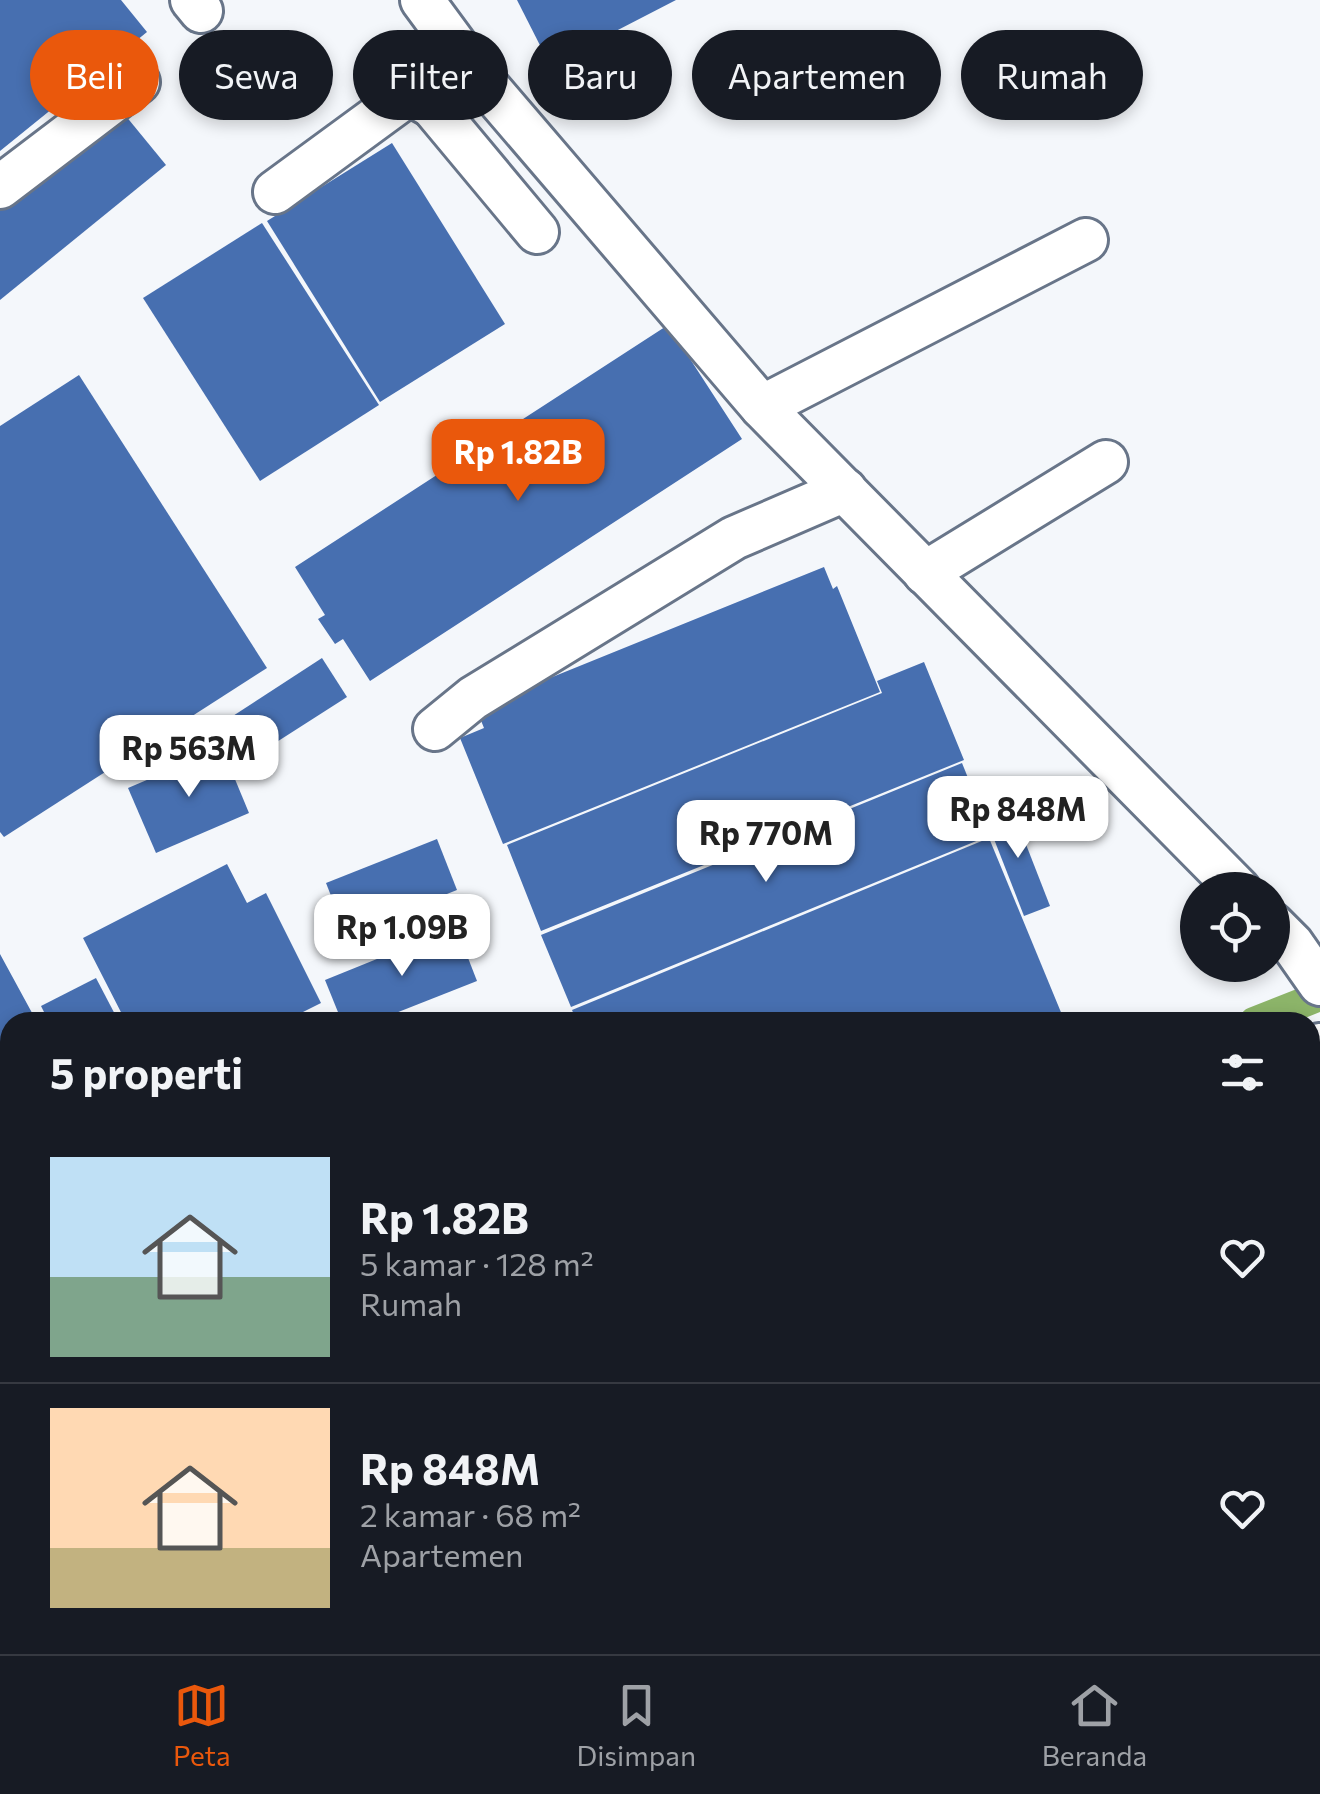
<!DOCTYPE html>
<html lang="id">
<meta charset="utf-8">
<style>
body{margin:0;font-family:Commissioner,sans-serif;background:#242831;color:#f1f3f6;height:100vh;display:flex;flex-direction:column;font-size:38px;white-space:nowrap}
*{box-sizing:border-box;margin:0}
p{font-size:32px;color:#9ea1a6}
.icon{flex:none;width:55px;height:55px;fill:none;stroke:currentColor;stroke-width:2;stroke-linecap:round;stroke-linejoin:round}
.map{position:relative;flex:1;overflow:hidden}
.details{position:absolute;left:0px;top:1012px;width:1320px;height:642px;display:flex;flex-direction:column;background:#171b24;border-radius:30px 30px 0 0;box-shadow:0 5px 15px #0003}
.details>*{flex:none}
.top-card{position:absolute;left:30px;top:30px;width:1260px;height:90px;display:flex;gap:20px}
.buttons{position:absolute;left:1180px;top:872px;display:grid;gap:20px}
.buttons a{display:grid;place-items:center;width:110px;height:110px;border-radius:50%;background:#171b24;box-shadow:0 5px 15px #0003;font-size:50px}
.price{position:absolute;translate:-50% -85px;padding:0 22px;border-radius:20px;background:#fff;color:#222;font-size:32px;line-height:65px;filter:drop-shadow(0 2px 5px #0008)}
.price::after{content:'';position:absolute;left:50%;top:60px;width:30px;height:22px;margin-left:-15px;background:inherit;clip-path:polygon(0 0,100% 0,50% 100%)}
.price.selected{background:#ea580c;color:#fff}
ul{padding:0;list-style:none}
li{display:flex;align-items:center;gap:30px;height:250px;padding:0 50px}
li+li{border-top:2px solid #363941}
li span{display:grid;place-items:center;flex:none;width:280px;height:200px;border-radius:0px;color:#555}
li>.icon{margin-inline-start:auto}
span .icon{width:120px;height:120px;fill:#fffc;stroke-width:1}
li b{font-size:42px}
h2{display:flex;justify-content:space-between;align-items:center;height:120px;padding:0 50px;font-size:42px}
.chip{padding:0 35px;border-radius:45px;background:#171b24;box-shadow:0 5px 15px #0003;font-size:35px;line-height:90px}
.chip.selected{background:#ea580c;color:#fff}
.dock{display:flex;justify-content:space-around;align-items:center;height:140px;border-top:2px solid #363941;background:#171b24;font-size:28px;color:#9ea1a6}
.dock a{display:grid;justify-items:center;gap:5px}
.dock .selected{color:#ea580c}
.map>svg:first-child{display:block}
.lines{fill:none;stroke-linecap:round;stroke-linejoin:round}
.canal{stroke:#8cb469;stroke-width:30}
.building{fill:#476fb0}
.minor-casing{stroke:#687589;stroke-width:48}
.minor{stroke:#fff;stroke-width:42}
</style>
<div class="map">
<svg width="1320" height="1654" viewBox="0 0 1320 1654">
<rect width="100%" height="100%" fill="#f4f7fb"/>
<g class="lines">
<g class="canal">
<path d="M1254,1022L1320,996"/>
<path d="M50,1654L63,1645"/>
</g>
</g>
<g class="building">
<path d="M0,0H121L147,32L0,151Z"/>
<path d="M517,0H676L550,65Z"/>
<path d="M116,104L166,165L0,300V198Z"/>
<path d="M392,143L505,324L380,402L267,221Z"/>
<path d="M262,223L379,405L260,481L143,298Z"/>
<path d="M668,325L742,439L370,681L343,639L335,644L318,619L325,615L295,567Z"/>
<path d="M79,375L267,668L4,837L0,832V426Z"/>
<path d="M824,567L833,589L837,586L880,692L503,844L460,738L484,728L476,708Z"/>
<path d="M322,658L347,697L244,763L219,725Z"/>
<path d="M924,662L964,760L541,931L507,845L882,693L877,681Z"/>
<path d="M222,748L249,813L156,853L128,788Z"/>
<path d="M962,763L991,835L571,1007L541,935Z"/>
<path d="M1011,806L1050,906L1024,916L985,816Z"/>
<path d="M989,838L1065,1022H577L572,1010Z"/>
<path d="M437,839L457,890L346,934L326,883Z"/>
<path d="M227,864L247,903L266,893L321,1003L283,1022H126L83,938Z"/>
<path d="M456,927L477,981L373,1022H342L325,980Z"/>
<path d="M0,954L37,1022H10V1162L3,1166L0,1160Z"/>
<path d="M96,978L119,1022H49L41,1006Z"/>
<path d="M1320,1158V1463L1310,1469V1164Z"/>
<path d="M10,1178V1362L0,1367V1184Z"/>
<path d="M855,1645H1020L1004,1654H861Z"/>
<path d="M1026,1645H1199L1204,1654H1031Z"/>
</g>
<g class="lines">
<g class="minor-casing">
<g id="minor">
<path d="M192,0L201,11"/>
<path d="M422,0L475,72L762,407L1239,890"/>
<path d="M475,72L432,106L537,232"/>
<path d="M0,187L138,82"/>
<path d="M275,192L406,96H414L432,106"/>
<path d="M762,407L1086,240"/>
<path d="M925,573L1106,462"/>
<path d="M435,729L473,698L734,538L845,490"/>
<path d="M1272,924L1292,944L1320,984"/>
<path d="M1310,1050L1320,1045"/>
<path d="M0,1402L10,1396"/>
<path d="M397,1645L402,1654"/>
<path d="M602,1645L606,1654"/>
<path d="M829,1645L833,1654"/>
<path d="M107,1654L120,1645"/>
<path d="M163,1654L176,1645"/>
</g>
</g>
<use href="#minor" class="minor"/>
</g>
</svg>
<div class="buttons">
<a><svg class="icon" aria-label="locate" viewBox="0 0 24 24"><circle cx="12" cy="12" r="6"/><path d="M12 2v4M12 18v4M2 12h4M18 12h4"/></svg></a>
</div>
<b class="price selected" style="left:518px;top:504px">Rp 1.82B</b>
<b class="price" style="left:189px;top:800px">Rp 563M</b>
<b class="price" style="left:1018px;top:861px">Rp 848M</b>
<b class="price" style="left:766px;top:885px">Rp 770M</b>
<b class="price" style="left:402px;top:979px">Rp 1.09B</b>
<div class="top-card">
<a class="chip selected">Beli</a>
<a class="chip">Sewa</a>
<a class="chip">Filter</a>
<a class="chip">Baru</a>
<a class="chip">Apartemen</a>
<a class="chip">Rumah</a>
</div>
<section class="details">
<h2>5 properti<svg class="icon" aria-label="filters" viewBox="0 0 24 24"><path d="M4 7h16M4 17h16"/><circle cx="9" cy="7" r="2"/><circle cx="15" cy="17" r="2"/></svg></h2>
<ul>
<li><span style="background:linear-gradient(#bfe0f5 60%,#7fa58c 0)"><svg class="icon" aria-label="home" viewBox="0 0 24 24"><path d="M3 11l9-7 9 7M6 9v11h12V9"/></svg></span><div><b>Rp 1.82B</b><p>5 kamar · 128 m²</p><p>Rumah</p></div><svg class="icon" aria-label="heart" viewBox="0 0 24 24"><path d="M12 20l-8-8c-3-5 5-10 8-4 3-6 11-1 8 4z"/></svg></li>
<li><span style="background:linear-gradient(#ffd9b3 70%,#c2b280 0)"><svg class="icon" aria-label="home" viewBox="0 0 24 24"><path d="M3 11l9-7 9 7M6 9v11h12V9"/></svg></span><div><b>Rp 848M</b><p>2 kamar · 68 m²</p><p>Apartemen</p></div><svg class="icon" aria-label="heart" viewBox="0 0 24 24"><path d="M12 20l-8-8c-3-5 5-10 8-4 3-6 11-1 8 4z"/></svg></li>
</ul>
</section>
</div>
<nav class="dock">
<a class="selected"><svg class="icon" aria-label="map" viewBox="0 0 24 24"><path d="M3 6l6-2 6 2 6-2v14l-6 2-6-2-6 2zM9 4v14M15 6v14"/></svg>Peta</a>
<a><svg class="icon" aria-label="saved" viewBox="0 0 24 24"><path d="M7 4h10v16l-5-4-5 4z"/></svg>Disimpan</a>
<a><svg class="icon" aria-label="home" viewBox="0 0 24 24"><path d="M3 11l9-7 9 7M6 9v11h12V9"/></svg>Beranda</a>
</nav>
